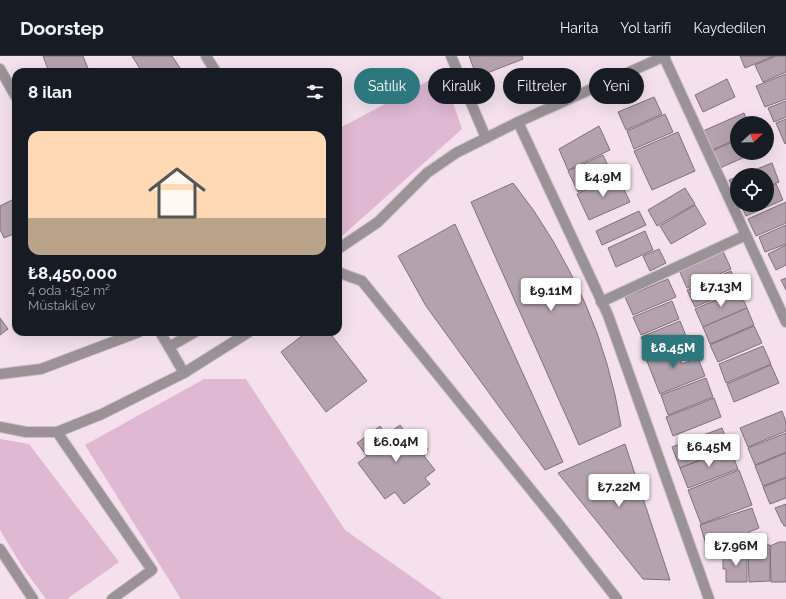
<!DOCTYPE html>
<html lang="tr">
<meta charset="utf-8">
<style>
body{margin:0;font-family:Raleway,sans-serif;background:#20242c;color:#f1f3f6;height:100vh;display:flex;flex-direction:column;font-size:15px;white-space:nowrap}
*{box-sizing:border-box;margin:0}
p{font-size:13px;color:#9ea1a6}
.icon{flex:none;width:22px;height:22px;fill:none;stroke:currentColor;stroke-width:2;stroke-linecap:round;stroke-linejoin:round}
.map{position:relative;flex:1;overflow:hidden}
.details{position:absolute;left:12px;top:12px;width:330px;height:268px;display:flex;flex-direction:column;background:#171b24;border-radius:12px;box-shadow:0 4px 16px #0002}
.details>*{flex:none}
.top-card{position:absolute;left:354px;top:12px;width:372px;height:36px;display:flex;gap:8px}
.needle{width:26px;rotate:68deg}
.controls{position:absolute;left:730px;top:60px;display:grid;gap:8px}
.controls a{display:grid;place-items:center;width:44px;height:44px;border-radius:50%;background:#171b24;box-shadow:0 4px 16px #0002;font-size:20px}
.price{position:absolute;translate:-50% -34px;padding:0 9px;border-radius:4px;background:#fff;color:#222;font-size:13px;line-height:26px;filter:drop-shadow(0 1px 2px #0008)}
.price::after{content:'';position:absolute;left:50%;top:24px;width:12px;height:9px;margin-left:-6px;background:inherit;clip-path:polygon(0 0,100% 0,50% 100%)}
.price.selected{background:#2e777d;color:#fff}
ul{padding:0;list-style:none}
li{display:grid;align-content:center;gap:8px;height:212px;padding:0 16px}
li+li{border-top:1px solid #363941}
li span{display:grid;place-items:center;height:124px;border-radius:12px;color:#555}
li>.icon{margin-inline-start:auto}
span .icon{width:72px;height:72px;fill:#fffc;stroke-width:1}
li b{font-size:17px}
h2{display:flex;justify-content:space-between;align-items:center;height:48px;padding:0 16px;font-size:17px}
.pill{padding:0 14px;border-radius:18px;background:#171b24;box-shadow:0 4px 16px #0002;font-size:14px;line-height:36px}
.pill.selected{background:#2e777d;color:#fff}
header{display:flex;align-items:center;gap:24px;box-sizing:border-box;height:56px;padding:0 20px;background:#171b24;border-bottom:1px solid #363941}
header strong{font-size:19px}
nav{display:flex;gap:22px;margin-inline-start:auto;font-size:14px}
.map>svg:first-child{display:block}
.green{fill:#dfb8d2}
.building{fill:#b4a3ae;stroke:#81717b}
.lines{fill:none;stroke-linecap:round;stroke-linejoin:round}
.minor-casing{stroke:#cfbec9;stroke-width:12}
.minor{stroke:#9a9297;stroke-width:10}
</style>
<header>
<strong>Doorstep</strong>
<nav><a>Harita</a><a>Yol tarifi</a><a>Kaydedilen</a></nav>
</header>
<div class="map">
<svg width="786" height="543" viewBox="0 0 786 543">
<rect width="100%" height="100%" fill="#f4e1ed"/>
<g class="green">
<path d="M443,17L462,73L342,180L338,173V73Z"/>
<path d="M204,323H246L345,474L443,543H181L85,389Z"/>
<path d="M0,383L29,388L119,506L67,543H46L23,512L0,474Z"/>
</g>
<g class="building">
<path d="M43,0H83L89,15L85,16H49Z"/>
<path d="M132,0H172L180,12L174,16H142Z"/>
<path d="M469,0H522L523,3L477,21Z"/>
<path d="M740,0H774L745,12Z"/>
<path d="M776,0H786V16L763,26L755,9Z"/>
<path d="M786,18V43L765,51L756,30Z"/>
<path d="M727,23L735,41L703,56L695,39Z"/>
<path d="M654,41L662,58L626,74L618,56Z"/>
<path d="M786,45V61L774,66L768,52Z"/>
<path d="M744,57L748,67H737V83L712,94L703,75Z"/>
<path d="M665,58L673,76L634,93L627,75Z"/>
<path d="M786,63V87L785,88L776,67Z"/>
<path d="M599,70L610,94L568,114L559,93Z"/>
<path d="M678,76L695,115L652,134L634,95Z"/>
<path d="M737,84V97H754L720,112L712,95Z"/>
<path d="M603,99L613,120L578,136L568,115Z"/>
<path d="M772,107L779,126L767,131V119H742Z"/>
<path d="M617,119L630,146L589,164L577,138Z"/>
<path d="M737,121V143L729,124Z"/>
<path d="M513,127L534,155L553,185L570,216L585,247L597,277L607,308L615,339L621,370L579,389L471,146Z"/>
<path d="M776,128L783,144L746,160L741,149H767V132Z"/>
<path d="M685,132L695,148L657,170L648,154Z"/>
<path d="M16,142V177L4,182L0,173V150Z"/>
<path d="M786,146V167L756,180L748,163Z"/>
<path d="M695,149L706,168L671,188L660,170Z"/>
<path d="M639,155L646,169L602,189L596,175Z"/>
<path d="M455,168L563,406L545,414L426,250L398,200Z"/>
<path d="M786,169V188L765,196L759,181Z"/>
<path d="M645,175L653,194L616,211L608,192Z"/>
<path d="M786,189V209L776,214L768,198Z"/>
<path d="M659,193L666,207L650,215L643,200Z"/>
<path d="M723,195L731,213L687,232L679,214Z"/>
<path d="M731,215L739,232L695,251L687,234Z"/>
<path d="M786,222V234L781,224Z"/>
<path d="M668,223L676,241L633,259L625,241Z"/>
<path d="M739,234L747,252L703,271L695,253Z"/>
<path d="M672,245L679,263L641,279L633,261Z"/>
<path d="M747,252L754,269L710,288L703,271Z"/>
<path d="M0,262L8,273L0,279Z"/>
<path d="M680,265L686,280L648,296L641,281Z"/>
<path d="M754,270L762,287L718,306L710,289Z"/>
<path d="M71,276H80L74,280Z"/>
<path d="M307,276H329L367,325L326,356L281,296Z"/>
<path d="M675,288L682,308L698,302L705,320L660,338L645,300Z"/>
<path d="M763,290L771,308L726,327L719,308Z"/>
<path d="M771,309L779,327L734,346L727,328Z"/>
<path d="M706,322L713,341L668,359L661,339Z"/>
<path d="M714,342L721,361L673,380L666,361Z"/>
<path d="M782,355L786,366V375L748,391L740,372Z"/>
<path d="M400,369L411,384L418,379L428,393L424,400L435,414L425,422L430,428L404,448L395,436L385,443L358,407L367,400L357,387L380,370L386,379Z"/>
<path d="M722,372L730,392L680,412L672,391Z"/>
<path d="M786,377V396L755,409L748,392Z"/>
<path d="M625,388L670,524L643,523L558,417Z"/>
<path d="M730,393L738,413L688,432L680,412Z"/>
<path d="M786,397V421L763,430L755,410Z"/>
<path d="M739,414L752,449L701,468L688,434Z"/>
<path d="M786,422V442L770,448L763,431Z"/>
<path d="M786,448V470H784L783,467H782L775,452Z"/>
<path d="M752,452L759,472L749,476L750,479L742,482L741,477L728,482L729,486L721,489L720,484L706,488L700,469Z"/>
<path d="M779,486H786V526H771L770,490Z"/>
<path d="M764,489H770V525L749,526L748,494Z"/>
<path d="M737,495H747V526H726V513H723V498H737Z"/>
</g>
<g class="lines">
<g class="minor-casing">
<g id="minor">
<path d="M206,0L216,16"/>
<path d="M451,0L486,82"/>
<path d="M664,1L786,266"/>
<path d="M0,13L16,41"/>
<path d="M518,66L608,259L709,543"/>
<path d="M338,193L378,166L427,117L456,97L518,66L665,0"/>
<path d="M338,215L340,217L362,225L557,466L617,543"/>
<path d="M601,246L746,179"/>
<path d="M160,276L169,291L195,276"/>
<path d="M169,291L184,317"/>
<path d="M0,318L41,313L139,276"/>
<path d="M0,371L26,376H57L102,358L184,317L249,276"/>
<path d="M57,376L152,514L112,543"/>
<path d="M0,493L33,543"/>
</g>
</g>
<use href="#minor" class="minor"/>
</g>
</svg>
<div class="controls">
<a><svg class="needle" viewBox="-14 -14 28 28"><path d="M0-13l5 13h-10z" fill="#e53935"/><path d="M0 13l5-13h-10z" fill="#9ea1a6"/></svg></a>
<a><svg class="icon" aria-label="locate" viewBox="0 0 24 24"><circle cx="12" cy="12" r="6"/><path d="M12 2v4M12 18v4M2 12h4M18 12h4"/></svg></a>
</div>
<b class="price" style="left:603px;top:142px">₺4.9M</b>
<b class="price" style="left:721px;top:252px">₺7.13M</b>
<b class="price" style="left:551px;top:256px">₺9.11M</b>
<b class="price selected" style="left:673px;top:313px">₺8.45M</b>
<b class="price" style="left:396px;top:407px">₺6.04M</b>
<b class="price" style="left:709px;top:412px">₺6.45M</b>
<b class="price" style="left:619px;top:452px">₺7.22M</b>
<b class="price" style="left:736px;top:511px">₺7.96M</b>
<div class="top-card">
<a class="pill selected">Satılık</a>
<a class="pill">Kiralık</a>
<a class="pill">Filtreler</a>
<a class="pill">Yeni</a>
</div>
<section class="details">
<h2>8 ilan<svg class="icon" aria-label="filters" viewBox="0 0 24 24"><path d="M4 7h16M4 17h16"/><circle cx="9" cy="7" r="2"/><circle cx="15" cy="17" r="2"/></svg></h2>
<ul>
<li><span style="background:linear-gradient(#ffd9b3 70%,#b9a48a 0)"><svg class="icon" aria-label="home" viewBox="0 0 24 24"><path d="M3 11l9-7 9 7M6 9v11h12V9"/></svg></span><div><b>₺8,450,000</b><p>4 oda · 152 m²</p><p>Müstakil ev</p></div></li>
</ul>
</section>
</div>
